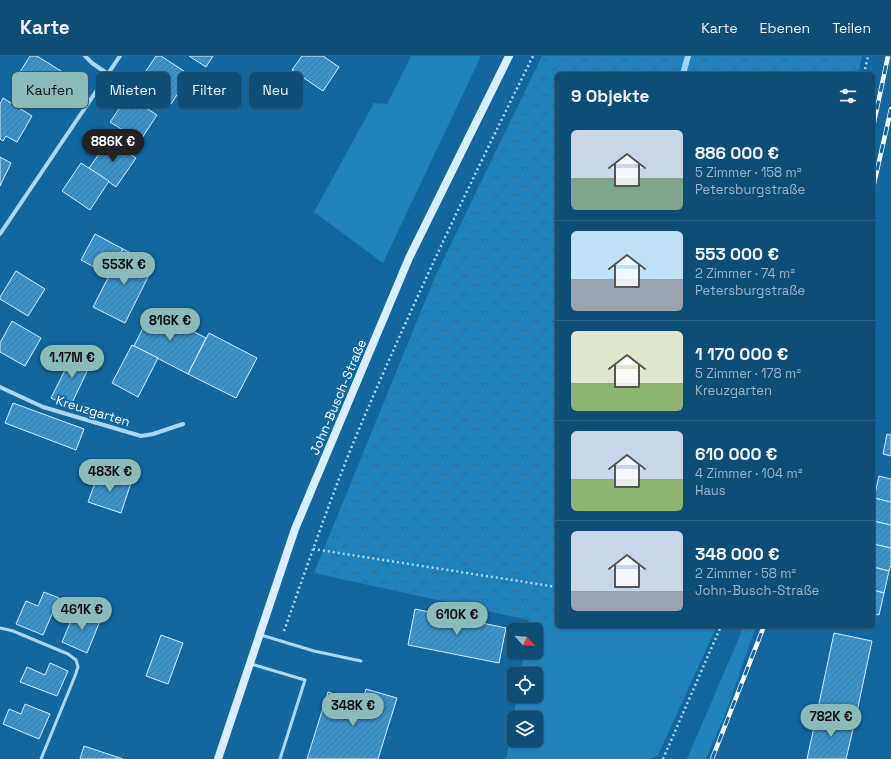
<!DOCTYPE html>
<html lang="de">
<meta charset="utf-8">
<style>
body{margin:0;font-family:"Space Grotesk",sans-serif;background:#17547b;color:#f1f3f6;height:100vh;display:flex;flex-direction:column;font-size:15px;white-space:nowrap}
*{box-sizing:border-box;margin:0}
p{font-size:13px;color:#9bb4c5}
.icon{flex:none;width:22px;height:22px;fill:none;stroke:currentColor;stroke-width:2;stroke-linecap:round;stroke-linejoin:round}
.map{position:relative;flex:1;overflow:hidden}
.side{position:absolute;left:555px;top:16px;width:320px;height:556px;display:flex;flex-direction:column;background:#0e4d76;border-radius:6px;box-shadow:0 1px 3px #0004,0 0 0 1px #2e6488}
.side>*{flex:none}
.banner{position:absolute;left:12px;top:16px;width:380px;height:36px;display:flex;gap:8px}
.needle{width:26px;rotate:116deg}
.tools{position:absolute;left:507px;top:567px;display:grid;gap:8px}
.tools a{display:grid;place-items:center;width:36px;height:36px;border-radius:6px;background:#0e4d76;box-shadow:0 1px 3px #0004,0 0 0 1px #2e6488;font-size:20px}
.price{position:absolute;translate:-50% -34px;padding:0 9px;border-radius:14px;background:#8bbbb9;color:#111;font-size:13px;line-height:26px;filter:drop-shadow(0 1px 2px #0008)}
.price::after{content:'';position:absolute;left:50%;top:24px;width:12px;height:9px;margin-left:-6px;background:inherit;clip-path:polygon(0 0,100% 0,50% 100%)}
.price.current{background:#222;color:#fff}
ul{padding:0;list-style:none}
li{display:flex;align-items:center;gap:12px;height:100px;padding:0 16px}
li+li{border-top:1px solid #2e6488}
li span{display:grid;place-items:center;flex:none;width:112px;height:80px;border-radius:6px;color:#555}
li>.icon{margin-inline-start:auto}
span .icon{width:48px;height:48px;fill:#fffc;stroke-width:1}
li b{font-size:17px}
h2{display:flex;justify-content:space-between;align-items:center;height:48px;padding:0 16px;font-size:17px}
.pill{padding:0 14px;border-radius:6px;background:#0e4d76;box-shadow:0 1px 3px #0004,0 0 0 1px #2e6488;font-size:14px;line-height:36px}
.pill.current{background:#8bbbb9;color:#111}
header{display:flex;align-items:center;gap:24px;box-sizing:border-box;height:56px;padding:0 20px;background:#0e4d76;border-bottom:1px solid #2e6488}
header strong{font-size:19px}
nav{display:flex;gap:22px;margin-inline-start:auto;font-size:14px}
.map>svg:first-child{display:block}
.green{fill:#2181bb;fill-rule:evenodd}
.forest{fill:url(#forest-crowns)}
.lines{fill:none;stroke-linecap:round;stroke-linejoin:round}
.stream{stroke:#9bd5f7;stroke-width:6}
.building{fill:url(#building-hatch);stroke:#d2edfe}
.path{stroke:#a9d8f4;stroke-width:2.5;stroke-dasharray:2 3;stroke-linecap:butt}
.service{stroke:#a9d8f4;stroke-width:3}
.minor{stroke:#a9d8f4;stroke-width:4}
.secondary{stroke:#d9effd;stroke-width:8}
.rail-casing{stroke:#fff;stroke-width:4.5}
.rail{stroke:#13679e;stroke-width:3;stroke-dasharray:9;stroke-linecap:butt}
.labels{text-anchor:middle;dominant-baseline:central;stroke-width:3.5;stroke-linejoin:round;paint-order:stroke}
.street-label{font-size:13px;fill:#fff;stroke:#13679e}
</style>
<header>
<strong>Karte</strong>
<nav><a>Karte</a><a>Ebenen</a><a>Teilen</a></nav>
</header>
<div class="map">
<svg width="891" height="703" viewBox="0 0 891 703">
<defs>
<pattern id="forest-crowns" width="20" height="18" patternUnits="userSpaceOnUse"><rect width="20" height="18" fill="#2181bb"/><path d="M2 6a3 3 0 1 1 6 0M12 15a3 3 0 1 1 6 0" fill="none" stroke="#346989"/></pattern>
<pattern id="building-hatch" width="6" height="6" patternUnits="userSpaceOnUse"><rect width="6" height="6" fill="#4092c6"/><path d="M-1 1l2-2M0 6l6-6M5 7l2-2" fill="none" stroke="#447a9b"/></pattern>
</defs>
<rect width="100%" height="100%" fill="#13679e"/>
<g class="green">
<path d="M411,0H481L383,207L314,156L374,47L387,48Z"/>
<path d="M529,564L560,571L717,570L658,699L650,703H506L517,640H536V618H520L524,596H536V574H527ZM514,662H536V684H514Z"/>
<path d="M744,570H756L726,656L706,703H687Z"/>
</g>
<path class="forest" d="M542,0H862L858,18H557V570L560,571L314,517L435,221Z"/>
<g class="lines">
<path class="stream" d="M683,18L688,0"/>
</g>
<g class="building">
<path d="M30,0H37L69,20L53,45L27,29L30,22L20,16Z"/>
<path d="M156,0H161L190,19L171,48L138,27Z"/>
<path d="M189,0H213L206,11Z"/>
<path d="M302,0H323L339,11L323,35L292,14Z"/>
<path d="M128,40L157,59L140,85L110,66Z"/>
<path d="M3,42L32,60L17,86L6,80L3,85L0,83V48Z"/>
<path d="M109,84L136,102L116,131L89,112Z"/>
<path d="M0,101L11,107L0,130Z"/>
<path d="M81,107L109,125L90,154L62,135Z"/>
<path d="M95,178L123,193L109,219L81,204Z"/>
<path d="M123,193L154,209L125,267L93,251Z"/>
<path d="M16,215L45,233L28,260L0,243V241Z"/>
<path d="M152,254L206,282L188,318L134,290Z"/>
<path d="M12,265L41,282L25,310L0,296V287Z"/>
<path d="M209,277L257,302L236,342L188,318Z"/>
<path d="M132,289L158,302L138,341L112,327Z"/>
<path d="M75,294L93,303L70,351L51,342Z"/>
<path d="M13,347L84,373L76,394L5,367Z"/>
<path d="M887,378L891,379V400L883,398Z"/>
<path d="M99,416L131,427L121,457L88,446Z"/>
<path d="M879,420L891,423V446L874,442Z"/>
<path d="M874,442L891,446V469L873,465Z"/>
<path d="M873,465L891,469V492L873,488Z"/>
<path d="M873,488L891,492V509L889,515L873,511Z"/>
<path d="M873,511L889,515L884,537L873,534Z"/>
<path d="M873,534L884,537L879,559L873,558Z"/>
<path d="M44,536L59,542L43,579L16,568L26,545L38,550Z"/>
<path d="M415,553L506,572L499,607L408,589Z"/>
<path d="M88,554L102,560L87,597L62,586L73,560L83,564Z"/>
<path d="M834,577L872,585L855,665L817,657Z"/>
<path d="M161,579L183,587L168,628L146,620Z"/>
<path d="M50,607L68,615L57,640L20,626L27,611L45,619Z"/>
<path d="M366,633L397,642L378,703H307L328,636L362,647Z"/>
<path d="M25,648L50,658L39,683L3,668L9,653L21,658Z"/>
<path d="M817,657L855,665L846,703H807Z"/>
<path d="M84,690L123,703H80Z"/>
</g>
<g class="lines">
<g class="path">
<path d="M864,18L868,0"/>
<path d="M313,493L557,531"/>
<path d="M284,575C309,505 333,434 362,366C415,242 473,121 533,0"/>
<path d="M663,703L721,570"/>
</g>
<g class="service">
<path d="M0,572L13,575L68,598L76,604L78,611L75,620L41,703"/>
<path d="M261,579L314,595L361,605"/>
<path d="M251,608L305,624L280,703"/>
</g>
<g class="minor">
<path d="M85,0L92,7L108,18"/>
<path d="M0,178L120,0"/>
<path d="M0,331L43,351L141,380L153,378L183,368"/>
</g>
<path class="secondary" d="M218,703L295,473L409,202L509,0"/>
<g class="rail-casing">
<g id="rail">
<path d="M873,71L888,0"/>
<path d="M873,132L891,53"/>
<path d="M712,703L764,570"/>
</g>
</g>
<use href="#rail" class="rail"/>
</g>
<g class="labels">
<g class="street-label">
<text transform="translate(338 341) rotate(-67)">John-Busch-Straße</text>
<text transform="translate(93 355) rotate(17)">Kreuzgarten</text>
</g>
</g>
</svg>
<div class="tools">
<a><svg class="needle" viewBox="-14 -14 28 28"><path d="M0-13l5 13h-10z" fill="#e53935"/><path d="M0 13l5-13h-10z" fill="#9bb4c5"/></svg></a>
<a><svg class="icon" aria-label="locate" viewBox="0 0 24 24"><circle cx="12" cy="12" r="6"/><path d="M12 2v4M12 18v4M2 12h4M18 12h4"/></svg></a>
<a><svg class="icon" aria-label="layers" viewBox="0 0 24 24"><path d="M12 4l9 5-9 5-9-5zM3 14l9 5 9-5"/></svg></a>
</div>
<b class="price current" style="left:113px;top:107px">886K €</b>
<b class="price" style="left:124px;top:230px">553K €</b>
<b class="price" style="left:170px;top:286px">816K €</b>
<b class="price" style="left:72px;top:323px">1.17M €</b>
<b class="price" style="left:110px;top:437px">483K €</b>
<b class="price" style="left:82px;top:575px">461K €</b>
<b class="price" style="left:457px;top:580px">610K €</b>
<b class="price" style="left:353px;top:671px">348K €</b>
<b class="price" style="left:831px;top:682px">782K €</b>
<div class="banner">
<a class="pill current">Kaufen</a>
<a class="pill">Mieten</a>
<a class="pill">Filter</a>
<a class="pill">Neu</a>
</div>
<section class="side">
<h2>9 Objekte<svg class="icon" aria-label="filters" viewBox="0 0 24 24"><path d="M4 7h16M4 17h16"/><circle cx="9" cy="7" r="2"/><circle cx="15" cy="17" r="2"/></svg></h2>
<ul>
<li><span style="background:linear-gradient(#c9d6e8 60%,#7fa58c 0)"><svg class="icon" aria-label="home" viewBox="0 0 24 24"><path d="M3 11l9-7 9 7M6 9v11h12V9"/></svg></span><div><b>886 000 €</b><p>5 Zimmer · 158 m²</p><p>Petersburgstraße</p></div></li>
<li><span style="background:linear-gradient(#bfe0f5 60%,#9aa5b1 0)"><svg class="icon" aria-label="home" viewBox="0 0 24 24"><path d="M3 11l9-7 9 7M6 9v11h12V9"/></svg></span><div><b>553 000 €</b><p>2 Zimmer · 74 m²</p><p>Petersburgstraße</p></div></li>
<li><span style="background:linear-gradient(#dfe7d0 65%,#8fb573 0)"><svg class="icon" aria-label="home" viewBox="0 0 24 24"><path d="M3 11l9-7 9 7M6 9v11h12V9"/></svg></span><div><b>1 170 000 €</b><p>5 Zimmer · 178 m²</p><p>Kreuzgarten</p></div></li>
<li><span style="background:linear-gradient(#c9d6e8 60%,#8fb573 0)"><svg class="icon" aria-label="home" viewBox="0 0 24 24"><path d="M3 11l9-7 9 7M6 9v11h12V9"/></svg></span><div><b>610 000 €</b><p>4 Zimmer · 104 m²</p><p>Haus</p></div></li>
<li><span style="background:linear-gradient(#c9d6e8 75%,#9aa5b1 0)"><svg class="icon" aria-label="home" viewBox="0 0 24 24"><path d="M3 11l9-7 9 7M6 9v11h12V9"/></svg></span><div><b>348 000 €</b><p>2 Zimmer · 58 m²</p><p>John-Busch-Straße</p></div></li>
</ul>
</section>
</div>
